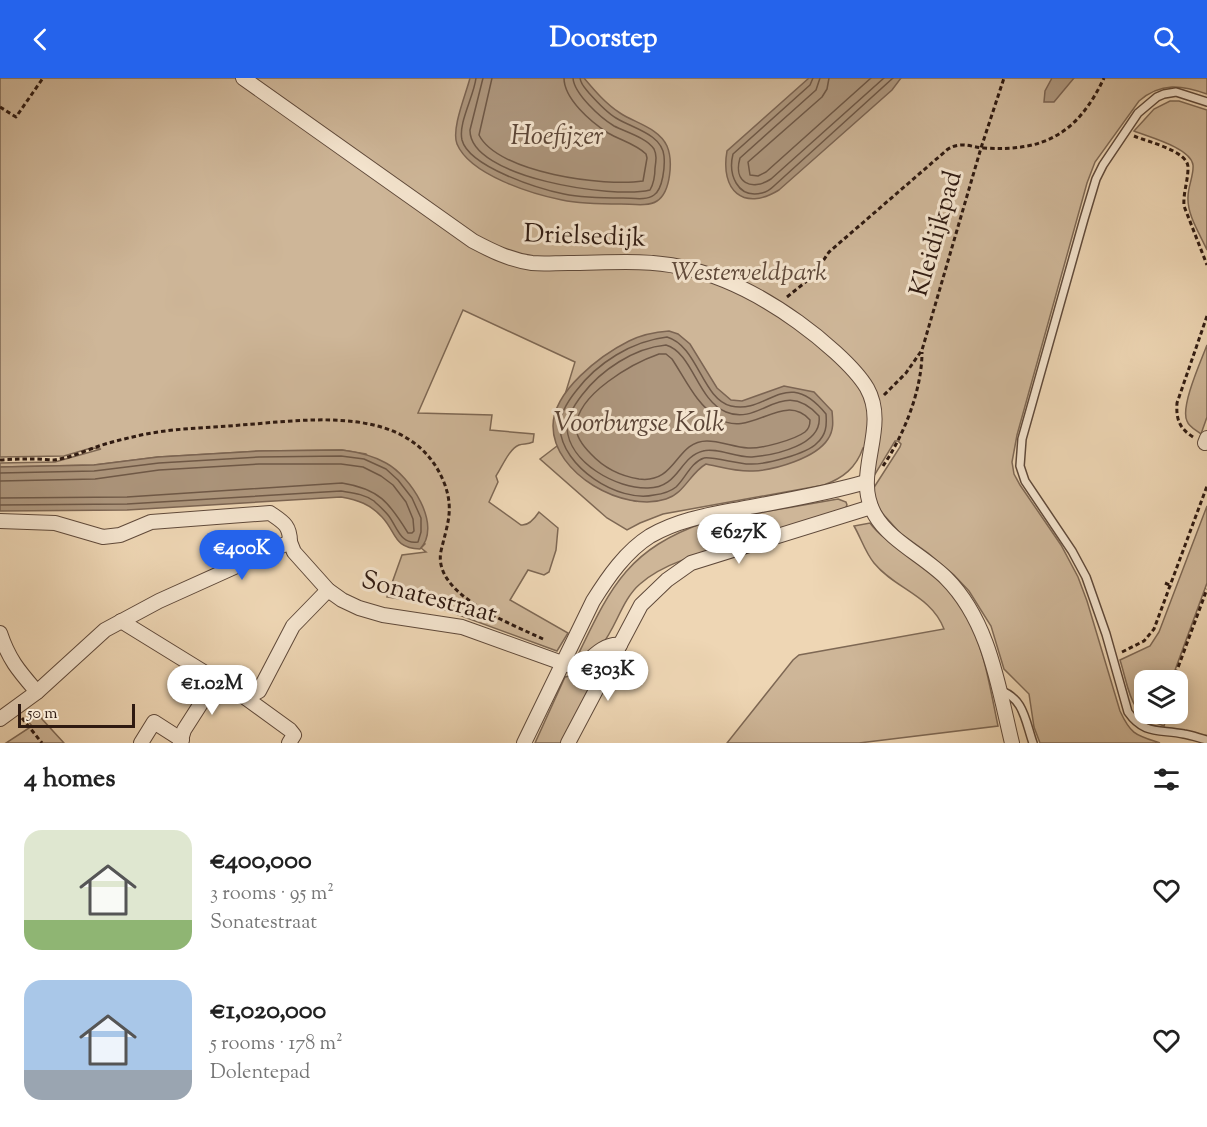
<!DOCTYPE html>
<meta charset="utf-8">
<style>
body{margin:0;font-family:"Sorts Mill Goudy",serif;background:#f6f6f6;color:#222;height:100vh;display:flex;flex-direction:column;font-size:22px;white-space:nowrap}
*{box-sizing:border-box;margin:0}
p{font-size:20px;color:#767676}
.icon{flex:none;width:33px;height:33px;fill:none;stroke:currentColor;stroke-width:2;stroke-linecap:round;stroke-linejoin:round}
.map{position:relative;height:665px;overflow:hidden}
.sheet{display:flex;flex-direction:column;background:#fff;flex:1}
.sheet>*{flex:none}
.controls{position:absolute;left:1134px;top:592px;display:grid;gap:12px}
.controls a{display:grid;place-items:center;width:54px;height:54px;border-radius:12px;background:#fff;box-shadow:0 3px 15px #0003;font-size:30px}
.scale{position:absolute;left:18px;bottom:15px;width:117px;box-sizing:border-box;padding-left:6px;border:3px solid #2f1a11;border-top:0;font-size:16px;line-height:21px;white-space:nowrap;color:#2f1a11;-webkit-text-stroke:4px #f4e4ce;paint-order:stroke}
.price{position:absolute;translate:-50% -51px;padding:0 14px;border-radius:21px;background:#fff;color:#222;font-size:20px;line-height:39px;filter:drop-shadow(0 2px 3px #0008)}
.price::after{content:'';position:absolute;left:50%;top:36px;width:18px;height:14px;margin-left:-9px;background:inherit;clip-path:polygon(0 0,100% 0,50% 100%)}
.price.current{background:#2563eb;color:#fff}
ul{padding:0;list-style:none}
li{display:flex;align-items:center;gap:18px;height:150px;padding:0 24px}
li span{display:grid;place-items:center;flex:none;width:168px;height:120px;border-radius:18px;color:#555}
li>.icon{margin-inline-start:auto}
span .icon{width:72px;height:72px;fill:#fffc;stroke-width:1}
li b{font-size:26px}
h2{display:flex;justify-content:space-between;align-items:center;height:72px;padding:0 24px;font-size:26px}
header{display:flex;justify-content:space-between;align-items:center;height:78px;padding:0 24px;background:#2563eb;color:#fff;font-size:27px;font-weight:700}
.map>svg:first-child{display:block}
.green{fill:#ceb698;stroke:#7e6854;stroke-width:1.5}
.water{fill:#ad967d;stroke:#7b6452;stroke-width:1.5}
.lines{fill:none;stroke-linecap:round;stroke-linejoin:round}
.shore{stroke:#6e5847;stroke-width:1.5}
.lane-casing{stroke:#5f493a;stroke-width:10}
.street-casing{stroke:#5f493a;stroke-width:16}
.path{stroke:#2f1a11;stroke-width:3;stroke-dasharray:4.5 3;stroke-linecap:butt}
.lane{stroke:#f4e4ce;stroke-width:7}
.street{stroke:#f4e4ce;stroke-width:14}
.labels{text-anchor:middle;dominant-baseline:central;stroke-width:6;stroke-linejoin:round;paint-order:stroke}
.street-label{font-size:26px;fill:#2f1a11;stroke:#f4e4ce}
.park-label{font-size:26px;font-style:italic;fill:#5f493a;stroke:#f4e4ce}
.water-label{font-size:27px;font-style:italic;fill:#5b4537;stroke:#f4e4ce}
</style>
<header><svg class="icon" aria-label="back" viewBox="0 0 24 24"><path d="M15 5l-7 7 7 7"/></svg>Doorstep<svg class="icon" aria-label="search" viewBox="0 0 24 24"><circle cx="10" cy="10" r="6"/><path d="M15 15l6 6"/></svg></header>
<div class="map">
<svg width="1207" height="665" viewBox="0 0 1207 665">
<rect width="100%" height="100%" fill="#eed6b4"/>
<filter id="stains"><feTurbulence type="fractalNoise" baseFrequency=".00333" numOctaves="4"/><feColorMatrix values="0 0 0 0 .2 0 0 0 0 .09 0 0 0 0 .02 0 0 0 .5 -.17"/></filter>
<radialGradient id="worn" r=".72"><stop offset=".6" stop-color="#630" stop-opacity="0"/><stop offset="1" stop-color="#630" stop-opacity=".3"/></radialGradient>
<g class="green">
<path d="M0,0H1207V16C1182,7 1161,4 1139,23L1095,84L1087,105L1017,357L1012,384L1014,396L1020,407L1061,467L1078,499L1087,523L1120,633C1131,657 1136,657 1160,665H1040L1034,649L1029,616L1004,591L991,548L969,513L954,497L928,475L900,455L883,436L877,427L873,411L900,369L901,366L898,363H895L874,398L871,399L877,367L863,370C856,390 843,400 824,407L663,436L640,445L627,452L607,440L540,381L557,368C578,401 597,414 635,423L559,336L575,284L463,232L418,335L492,337L490,352L534,356L533,364C527,367 524,365 519,367C509,371 502,389 496,398L498,404L489,424L521,447C528,448 535,440 539,434L558,450L556,472L549,494L544,497L528,492L510,522L568,555L557,573L426,525L387,519L402,477L426,474L421,470L425,466L366,376L342,372L259,373L158,379L94,387L0,389V385L55,384L101,371L91,370L64,378L0,379Z"/>
<path d="M1170,23H1179L1207,32V172C1200,156 1187,137 1188,119C1188,108 1194,97 1193,87C1191,70 1149,59 1134,53L1154,31Z"/>
<path d="M1207,267V339L1201,356C1196,352 1189,349 1187,343C1180,329 1201,283 1207,267Z"/>
<path d="M838,421L846,424L847,427L845,431C816,441 788,451 758,460C721,471 669,480 640,506C614,528 614,576 575,583C610,511 625,472 706,444Z"/>
<path d="M1207,428V505L1171,603H1144V636H1159L1157,642L1165,645L1164,648C1128,637 1130,613 1120,582L1150,568L1159,554Z"/>
<path d="M870,445C883,463 907,474 924,488C980,535 984,581 998,648L859,665H727L793,582L799,577L944,551C931,517 895,511 874,485C865,474 861,460 854,448Z"/>
<path d="M575,597L589,605V611L562,665H535L565,599Z"/>
<path d="M40,635L42,641L64,665H6L32,648L27,642Z"/>
</g>
<g class="water">
<path d="M470,0H584C595,13 606,26 620,35C635,45 659,50 667,68C673,82 671,114 657,123C648,129 632,126 621,126C602,126 581,126 562,122C532,116 470,97 457,66C451,51 466,16 470,0Z"/>
<path d="M809,0H901L892,12L779,112C743,134 720,112 727,73Z"/>
<path d="M1052,0H1074L1054,24H1044L1045,13Z"/>
<path d="M669,253L678,256L690,266L717,310L731,322L742,323L784,308L814,314L832,333C833,343 834,352 828,361C816,380 775,392 753,393C737,394 721,389 706,386C690,395 685,415 666,421C624,435 553,396 553,348C553,313 601,277 629,263C641,257 655,254 669,253Z"/>
<path d="M342,372C358,374 372,377 386,385C410,398 443,447 420,471C393,470 397,455 382,439C370,426 358,422 341,419L127,432L0,433V389L94,387L158,379L259,373Z"/>
</g>
<g class="lines">
<g class="shore">
<path d="M476,0C474,18 458,45 462,62C469,89 539,111 564,116C583,120 604,120 623,120C633,120 646,123 654,117C663,111 665,88 664,78C662,56 632,50 616,40C606,34 597,24 589,15C585,10 581,7 580,0"/>
<path d="M483,0L470,52C469,100 614,121 650,112C654,105 655,98 655,90C656,83 657,77 654,71C647,60 626,54 614,48C601,40 574,16 573,0"/>
<path d="M492,0L479,57C498,95 605,109 643,103L647,80L646,76C636,66 620,62 608,55C591,44 564,21 564,0"/>
<path d="M813,0L810,7L733,76C728,96 737,121 762,115C767,114 772,110 775,107L893,0"/>
<path d="M820,0L816,12L740,80C733,104 751,114 771,101L884,0"/>
<path d="M829,0L827,11L822,19L748,84L750,97L758,98L766,94L871,0"/>
<path d="M667,259C698,268 702,321 731,328C768,337 786,287 826,336C827,348 826,357 817,365C807,376 764,387 749,386C739,386 710,378 704,380C691,384 685,401 676,409C670,414 662,416 654,417C618,425 562,389 560,350C559,337 568,323 576,313C597,285 632,263 667,259Z"/>
<path d="M666,267C693,275 697,322 726,334C761,349 782,298 819,338C823,367 775,377 752,379C737,380 716,369 703,373C679,379 679,410 648,410C617,411 569,385 567,350C567,338 575,326 582,317C601,292 634,270 666,267Z"/>
<path d="M659,276H666L672,281C686,302 696,326 718,340C750,362 783,312 810,342C810,347 809,351 805,354C794,362 761,371 748,370C734,369 720,363 707,363C675,363 677,406 639,401C620,398 604,390 591,376C584,369 576,359 576,349C577,316 633,285 659,276Z"/>
<path d="M0,395L94,393L159,385L259,379L341,378L364,381L386,391L398,402L412,420L421,440V454L418,464C400,467 397,448 388,437C384,432 378,427 374,423C364,416 353,415 341,413L127,426L0,427"/>
<path d="M0,403L95,401L159,392L259,386H341L363,389L381,398L393,407L406,424L413,441L414,453L412,455H408C389,424 379,411 342,405L127,419L0,420"/>
</g>
<g class="lane-casing">
<g id="lane">
<path d="M1207,24L1176,14L1164,16L1157,19L1138,35L1103,87L1096,101L1084,141L1022,361L1020,388L1025,403L1072,473L1086,499L1106,556L1128,634C1144,657 1159,651 1184,656C1191,657 1199,660 1207,662"/>
<path d="M999,612C1024,620 1025,642 1033,665"/>
</g>
</g>
<g class="street-casing">
<g id="street">
<path d="M243,0L473,163C492,173 510,182 532,185C543,186 556,185 568,185C605,185 645,181 681,189C725,198 762,218 798,244C819,259 854,288 867,310C890,351 851,396 875,437C889,462 925,479 946,500C989,543 998,607 1012,665"/>
<path d="M1205,365L1207,360"/>
<path d="M0,443L55,445L103,459L120,457L151,444L270,435C283,444 290,447 290,464"/>
<path d="M121,543L246,620L290,652L294,657L289,665"/>
<path d="M0,555C9,582 19,593 37,614"/>
<path d="M246,620L259,613L293,548L328,512"/>
<path d="M0,641L37,614L105,552L159,523L290,464L294,474L328,512L342,522L359,530L383,537L462,549L579,591C591,581 603,565 620,567"/>
<path d="M141,665L154,644L182,662"/>
<path d="M180,665L184,652L216,602"/>
<path d="M524,665L593,523C608,499 626,473 650,458C681,440 715,436 750,429C789,422 828,415 866,404"/>
<path d="M568,665L641,527L667,502L691,485L871,429"/>
</g>
</g>
<g class="path">
<path d="M0,29L16,39L43,0"/>
<path d="M1134,58C1148,64 1189,73 1188,90C1188,103 1183,115 1184,128L1207,187"/>
<path d="M787,219L813,198L829,174L948,71C962,63 970,69 984,70C1045,74 1078,55 1104,0"/>
<path d="M884,317L906,295L922,272L981,70L1004,0"/>
<path d="M1193,359C1179,350 1176,341 1177,325L1207,238"/>
<path d="M0,382C12,381 24,381 36,381C42,381 49,382 54,382C70,380 87,372 102,367C115,363 128,360 141,357C174,350 208,350 241,347C310,342 414,324 445,407C454,433 447,447 441,473C432,517 512,546 543,561"/>
<path d="M883,388C904,357 922,312 922,274"/>
<path d="M1165,505L1172,508"/>
<path d="M1122,574L1144,563L1154,551L1207,408"/>
<path d="M1173,603L1207,511"/>
<path d="M22,640L42,665"/>
</g>
<use href="#lane" class="lane"/>
<use href="#street" class="street"/>
</g>
<g class="labels">
<g class="street-label">
<text transform="translate(937 156) rotate(-74)">Kleidijkpad</text>
<text transform="translate(585 159) rotate(2)">Drielsedijk</text>
<text transform="translate(429 520) rotate(15)">Sonatestraat</text>
</g>
<g class="park-label">
<text x="749" y="195">Westerveldpark</text>
</g>
<g class="water-label">
<text x="557" y="59">Hoefijzer</text>
<text x="639" y="346">Voorburgse Kolk</text>
</g>
</g>
<rect width="100%" height="100%" filter="url(#stains)"/>
<rect width="100%" height="100%" fill="url(#worn)"/>
</svg>
<div class="controls">
<a><svg class="icon" aria-label="layers" viewBox="0 0 24 24"><path d="M12 4l9 5-9 5-9-5zM3 14l9 5 9-5"/></svg></a>
</div>
<div class="scale">50 m</div>
<b class="price" style="left:739px;top:487px">€627K</b>
<b class="price current" style="left:242px;top:503px">€400K</b>
<b class="price" style="left:608px;top:624px">€303K</b>
<b class="price" style="left:212px;top:638px">€1.02M</b>
</div>
<section class="sheet">
<h2>4 homes<svg class="icon" aria-label="filters" viewBox="0 0 24 24"><path d="M4 7h16M4 17h16"/><circle cx="9" cy="7" r="2"/><circle cx="15" cy="17" r="2"/></svg></h2>
<ul>
<li><span style="background:linear-gradient(#dfe7d0 75%,#8fb573 0)"><svg class="icon" aria-label="home" viewBox="0 0 24 24"><path d="M3 11l9-7 9 7M6 9v11h12V9"/></svg></span><div><b>€400,000</b><p>3 rooms · 95 m²</p><p>Sonatestraat</p></div><svg class="icon" aria-label="heart" viewBox="0 0 24 24"><path d="M12 20l-8-8c-3-5 5-10 8-4 3-6 11-1 8 4z"/></svg></li>
<li><span style="background:linear-gradient(#a9c7e8 75%,#9aa5b1 0)"><svg class="icon" aria-label="home" viewBox="0 0 24 24"><path d="M3 11l9-7 9 7M6 9v11h12V9"/></svg></span><div><b>€1,020,000</b><p>5 rooms · 178 m²</p><p>Dolentepad</p></div><svg class="icon" aria-label="heart" viewBox="0 0 24 24"><path d="M12 20l-8-8c-3-5 5-10 8-4 3-6 11-1 8 4z"/></svg></li>
</ul>
</section>
